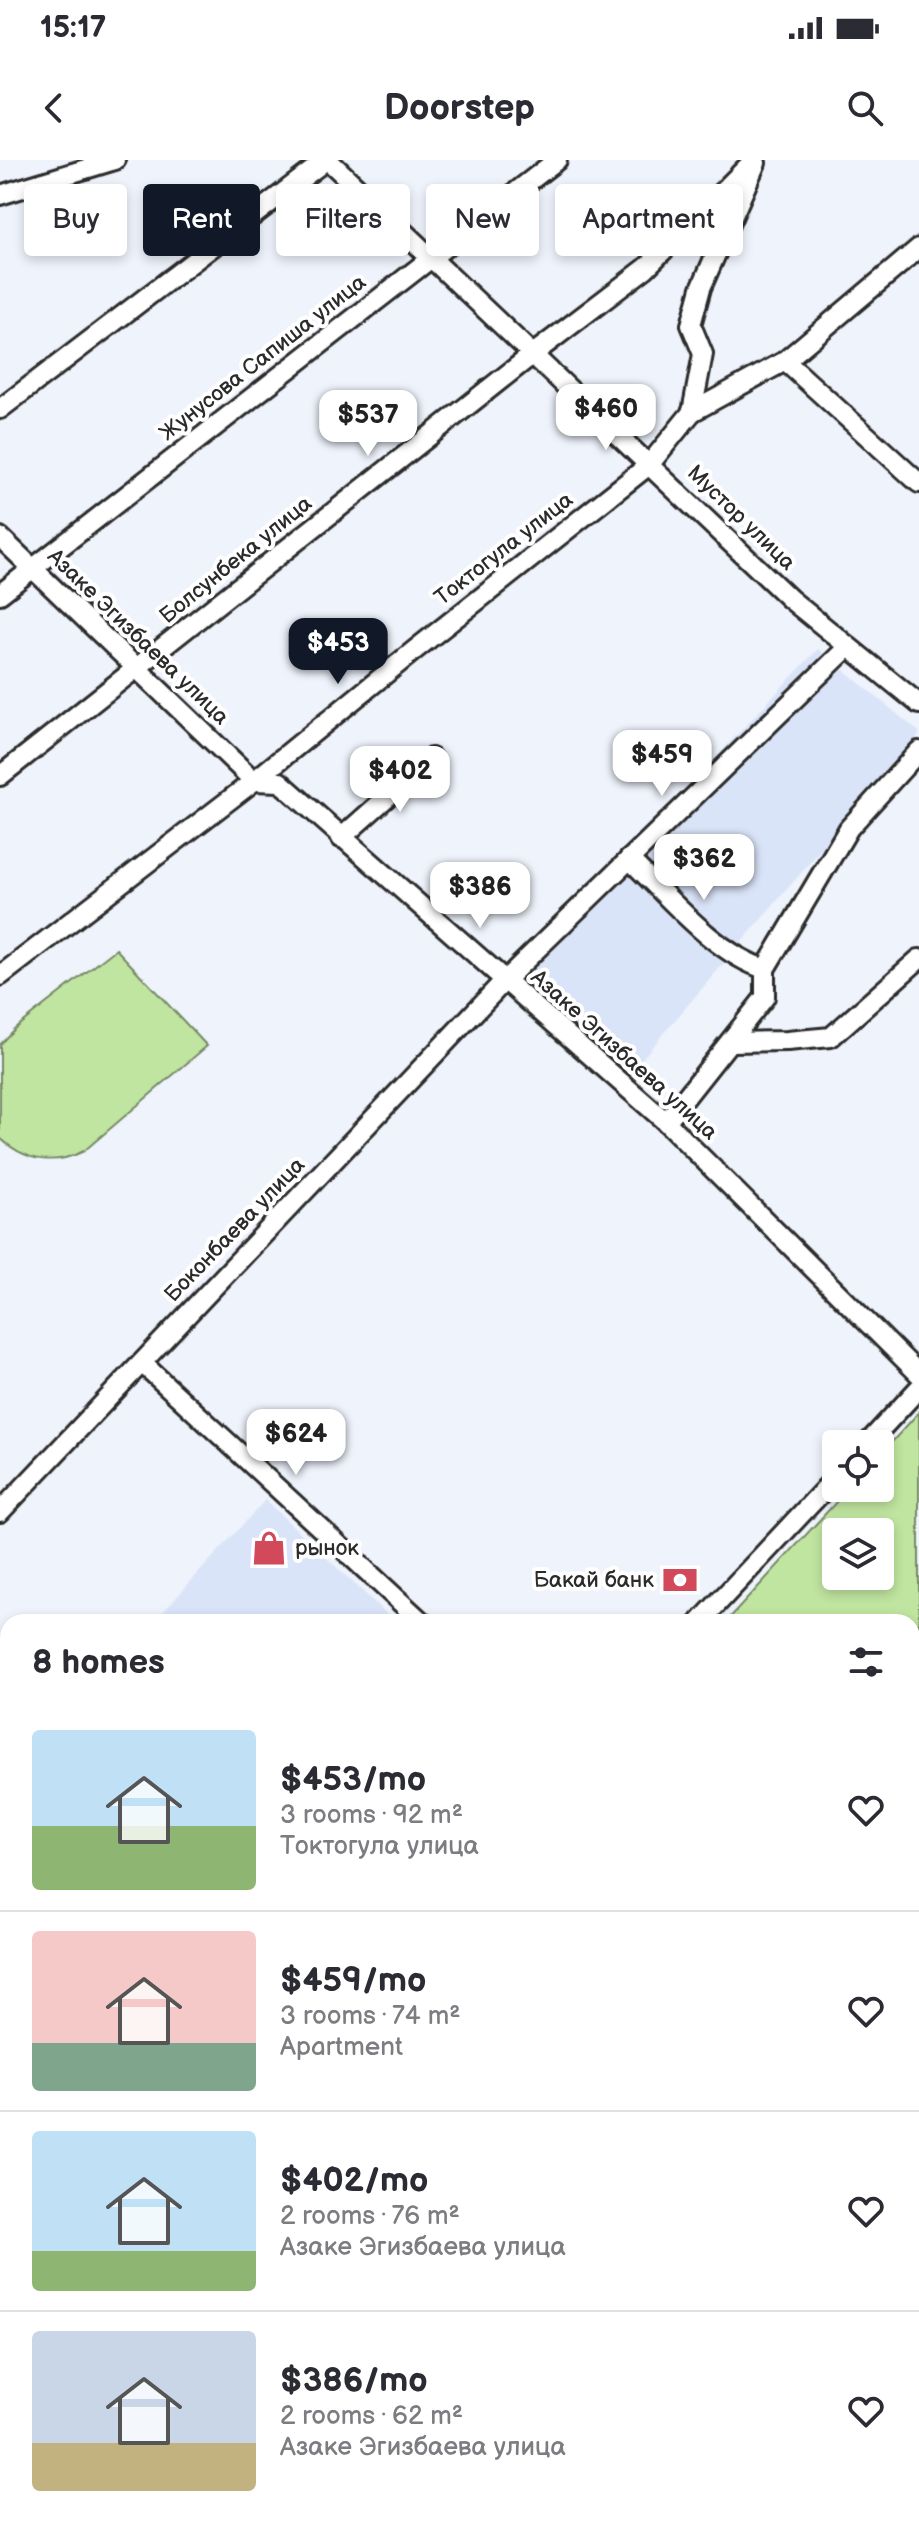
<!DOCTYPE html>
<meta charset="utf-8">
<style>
body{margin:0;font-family:"Balsamiq Sans",sans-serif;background:#f2f2f3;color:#2b2b33;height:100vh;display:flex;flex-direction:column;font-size:30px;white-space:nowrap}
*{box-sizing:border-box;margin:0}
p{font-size:26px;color:#7c7c81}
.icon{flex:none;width:44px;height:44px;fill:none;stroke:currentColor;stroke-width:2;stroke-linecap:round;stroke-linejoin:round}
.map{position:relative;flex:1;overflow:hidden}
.side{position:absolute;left:0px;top:1454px;width:920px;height:912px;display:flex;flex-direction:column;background:#fff;border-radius:24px 24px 0 0;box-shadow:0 4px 12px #0003}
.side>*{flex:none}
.banner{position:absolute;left:24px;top:24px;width:872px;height:72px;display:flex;gap:16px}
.fabs{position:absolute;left:822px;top:1270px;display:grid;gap:16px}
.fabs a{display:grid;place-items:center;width:72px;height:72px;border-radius:8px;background:#fff;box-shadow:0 4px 12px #0003;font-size:40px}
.price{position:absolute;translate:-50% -68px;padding:0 18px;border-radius:16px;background:#fff;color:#222;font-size:26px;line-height:52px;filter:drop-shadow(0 2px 4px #0008)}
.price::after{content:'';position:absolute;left:50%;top:48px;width:24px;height:18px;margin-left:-12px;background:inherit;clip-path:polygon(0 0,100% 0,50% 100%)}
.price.selected{background:#111827;color:#fff}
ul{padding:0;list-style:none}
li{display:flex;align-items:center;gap:24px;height:200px;padding:0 32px}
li+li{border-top:2px solid #e1e1e2}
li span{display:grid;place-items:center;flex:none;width:224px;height:160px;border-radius:8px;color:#555}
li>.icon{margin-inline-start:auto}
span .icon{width:96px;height:96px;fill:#fffc;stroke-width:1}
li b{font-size:34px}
h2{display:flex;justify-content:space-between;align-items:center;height:96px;padding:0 32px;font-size:34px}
.tag{padding:0 28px;border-radius:8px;background:#fff;box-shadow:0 4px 12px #0003;font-size:28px;line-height:72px}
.tag.selected{background:#111827;color:#fff}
.status{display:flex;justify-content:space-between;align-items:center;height:56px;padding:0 40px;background:#fff;direction:ltr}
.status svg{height:22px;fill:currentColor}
header{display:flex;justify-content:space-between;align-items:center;height:104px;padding:0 32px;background:#fff;font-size:36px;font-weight:700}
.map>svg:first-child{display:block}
.built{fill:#dae4f8}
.green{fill:#c0e5a0;stroke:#768866;stroke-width:2;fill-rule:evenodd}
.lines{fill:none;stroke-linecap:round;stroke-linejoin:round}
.minor-casing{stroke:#2b2b2b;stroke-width:24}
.minor{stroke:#fff;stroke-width:18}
.labels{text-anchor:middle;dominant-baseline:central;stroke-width:8;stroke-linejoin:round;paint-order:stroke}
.street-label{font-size:22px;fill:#2b2b2b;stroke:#fff}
.poi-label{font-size:22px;fill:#2b2b2b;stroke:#fff;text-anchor:start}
</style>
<div class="status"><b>15:17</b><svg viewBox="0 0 49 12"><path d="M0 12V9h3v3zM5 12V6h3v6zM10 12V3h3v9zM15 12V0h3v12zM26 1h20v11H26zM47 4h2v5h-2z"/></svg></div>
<header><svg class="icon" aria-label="back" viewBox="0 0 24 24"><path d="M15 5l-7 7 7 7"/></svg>Doorstep<svg class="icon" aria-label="search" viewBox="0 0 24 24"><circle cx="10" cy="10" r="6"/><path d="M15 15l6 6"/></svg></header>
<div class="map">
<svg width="919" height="2366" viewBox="0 0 919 2366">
<rect width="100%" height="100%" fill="#eef3fc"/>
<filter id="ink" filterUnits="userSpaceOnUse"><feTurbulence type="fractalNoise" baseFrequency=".0125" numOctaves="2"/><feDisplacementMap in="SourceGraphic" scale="16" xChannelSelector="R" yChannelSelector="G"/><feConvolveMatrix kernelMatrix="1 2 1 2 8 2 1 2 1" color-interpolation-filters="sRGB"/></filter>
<g filter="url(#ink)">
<g class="built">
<path d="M818,489L919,572V575L628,915L513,812Z"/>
<path d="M265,1340L395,1462H154Z"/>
</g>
<g class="green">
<path d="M116,789L207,886L84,991C53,1006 26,1002 0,978V884L15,868Z"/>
<path d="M919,1252V1831L912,1828V1462H726L849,1328H880V1295ZM880,1372V1416H836V1372Z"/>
</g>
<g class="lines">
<g class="minor-casing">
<g id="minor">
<path d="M328,0L790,439L919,544"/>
<path d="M0,35L115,0"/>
<path d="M785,201L919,323"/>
<path d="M0,249L326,0"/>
<path d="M692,252L703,194L691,165L701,128L756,3"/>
<path d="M0,377L254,621L280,622L666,962L919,1214"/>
<path d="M0,434L557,0"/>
<path d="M0,616L533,194L646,108L754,0"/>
<path d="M341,678L431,598"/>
<path d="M629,699C668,736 714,793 765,809"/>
<path d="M0,816L254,621L416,489L649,305L692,252L785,201L919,88"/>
<path d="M730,882L787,881L831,877L919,799"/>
<path d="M666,962L765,837V809L849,668L919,591"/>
<path d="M142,1203L422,1462"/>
<path d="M867,1284L919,1228"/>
<path d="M0,1352L505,820L848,487"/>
<path d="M700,1462L836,1317"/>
<path d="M0,1550L8,1558"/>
<path d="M0,1667L8,1658"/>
<path d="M912,1848L919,1851"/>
<path d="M0,1902L8,1894"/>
<path d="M912,1979L919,1972"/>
<path d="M0,1990L8,1998"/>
<path d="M0,2208L8,2199"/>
<path d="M522,2358L526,2366"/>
<path d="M707,2358L708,2366"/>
<path d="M895,2358L896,2366"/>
<path d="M195,2366L202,2358"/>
</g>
</g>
<use href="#minor" class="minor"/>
</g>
</g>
<defs>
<g id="shop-bare" transform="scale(2.76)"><path d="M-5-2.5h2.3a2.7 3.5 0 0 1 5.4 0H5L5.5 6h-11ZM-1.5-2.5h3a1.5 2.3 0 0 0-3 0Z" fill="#d1495b" stroke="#fff" stroke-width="2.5" paint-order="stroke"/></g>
<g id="bank-bare" transform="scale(2.76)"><path d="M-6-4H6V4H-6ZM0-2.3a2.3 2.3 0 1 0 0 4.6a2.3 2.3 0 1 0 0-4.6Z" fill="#d1495b" stroke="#fff" stroke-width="2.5" paint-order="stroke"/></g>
</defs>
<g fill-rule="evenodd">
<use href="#shop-bare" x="269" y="1388"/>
<use href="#bank-bare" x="680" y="1420"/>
</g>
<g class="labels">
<g class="street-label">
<text transform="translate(263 198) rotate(-38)">Жунусова Сапиша улица</text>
<text transform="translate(741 358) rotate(44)">Мустор улица</text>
<text transform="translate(504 389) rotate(-38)">Токтогула улица</text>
<text transform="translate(236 400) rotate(-39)">Болсунбека улица</text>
<text transform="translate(138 477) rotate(44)">Азаке Эгизбаева улица</text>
<text transform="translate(624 895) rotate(42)">Азаке Эгизбаева улица</text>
<text transform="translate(235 1070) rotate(-46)">Боконбаева улица</text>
</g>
<g class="poi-label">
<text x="295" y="1388">рынок</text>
<text x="654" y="1420" text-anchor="end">Бакай банк</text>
</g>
</g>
</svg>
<div class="fabs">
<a><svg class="icon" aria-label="locate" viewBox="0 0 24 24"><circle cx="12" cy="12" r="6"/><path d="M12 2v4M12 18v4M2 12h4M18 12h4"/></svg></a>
<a><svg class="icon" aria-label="layers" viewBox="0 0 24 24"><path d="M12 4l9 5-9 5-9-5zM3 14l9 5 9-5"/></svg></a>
</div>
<b class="price" style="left:606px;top:292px">$460</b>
<b class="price" style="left:368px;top:298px">$537</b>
<b class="price selected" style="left:338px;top:526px">$453</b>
<b class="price" style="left:662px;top:638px">$459</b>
<b class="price" style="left:400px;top:654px">$402</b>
<b class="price" style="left:704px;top:742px">$362</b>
<b class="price" style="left:480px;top:770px">$386</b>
<b class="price" style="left:296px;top:1317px">$624</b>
<div class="banner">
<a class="tag">Buy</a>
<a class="tag selected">Rent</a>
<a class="tag">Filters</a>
<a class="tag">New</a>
<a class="tag">Apartment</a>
</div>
<section class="side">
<h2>8 homes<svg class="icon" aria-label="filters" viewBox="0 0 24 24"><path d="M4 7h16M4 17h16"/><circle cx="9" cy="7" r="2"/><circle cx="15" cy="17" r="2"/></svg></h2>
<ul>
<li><span style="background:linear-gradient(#bfe0f5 60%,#8fb573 0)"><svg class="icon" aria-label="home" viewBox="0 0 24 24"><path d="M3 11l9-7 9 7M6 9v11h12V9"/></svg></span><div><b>$453/mo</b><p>3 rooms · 92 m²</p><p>Токтогула улица</p></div><svg class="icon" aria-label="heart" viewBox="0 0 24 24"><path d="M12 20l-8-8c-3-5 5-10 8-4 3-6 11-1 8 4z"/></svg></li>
<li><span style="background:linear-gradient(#f6c9c9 70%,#7fa58c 0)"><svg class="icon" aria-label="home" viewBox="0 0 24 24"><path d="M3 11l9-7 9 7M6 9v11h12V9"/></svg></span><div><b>$459/mo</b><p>3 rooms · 74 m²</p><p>Apartment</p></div><svg class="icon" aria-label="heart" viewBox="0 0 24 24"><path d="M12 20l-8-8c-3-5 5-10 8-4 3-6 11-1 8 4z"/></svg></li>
<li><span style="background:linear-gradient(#bfe0f5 75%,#8fb573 0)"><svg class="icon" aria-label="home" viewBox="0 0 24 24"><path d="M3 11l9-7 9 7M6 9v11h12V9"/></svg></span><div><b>$402/mo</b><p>2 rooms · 76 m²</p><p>Азаке Эгизбаева улица</p></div><svg class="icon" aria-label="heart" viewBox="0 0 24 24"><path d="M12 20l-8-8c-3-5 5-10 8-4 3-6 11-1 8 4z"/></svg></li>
<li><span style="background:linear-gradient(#c9d6e8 70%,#c2b280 0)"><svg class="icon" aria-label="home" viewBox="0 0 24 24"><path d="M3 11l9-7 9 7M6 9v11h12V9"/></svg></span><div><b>$386/mo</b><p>2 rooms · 62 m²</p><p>Азаке Эгизбаева улица</p></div><svg class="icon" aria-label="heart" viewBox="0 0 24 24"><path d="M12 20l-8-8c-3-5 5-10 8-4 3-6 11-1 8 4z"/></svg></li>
</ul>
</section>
</div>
